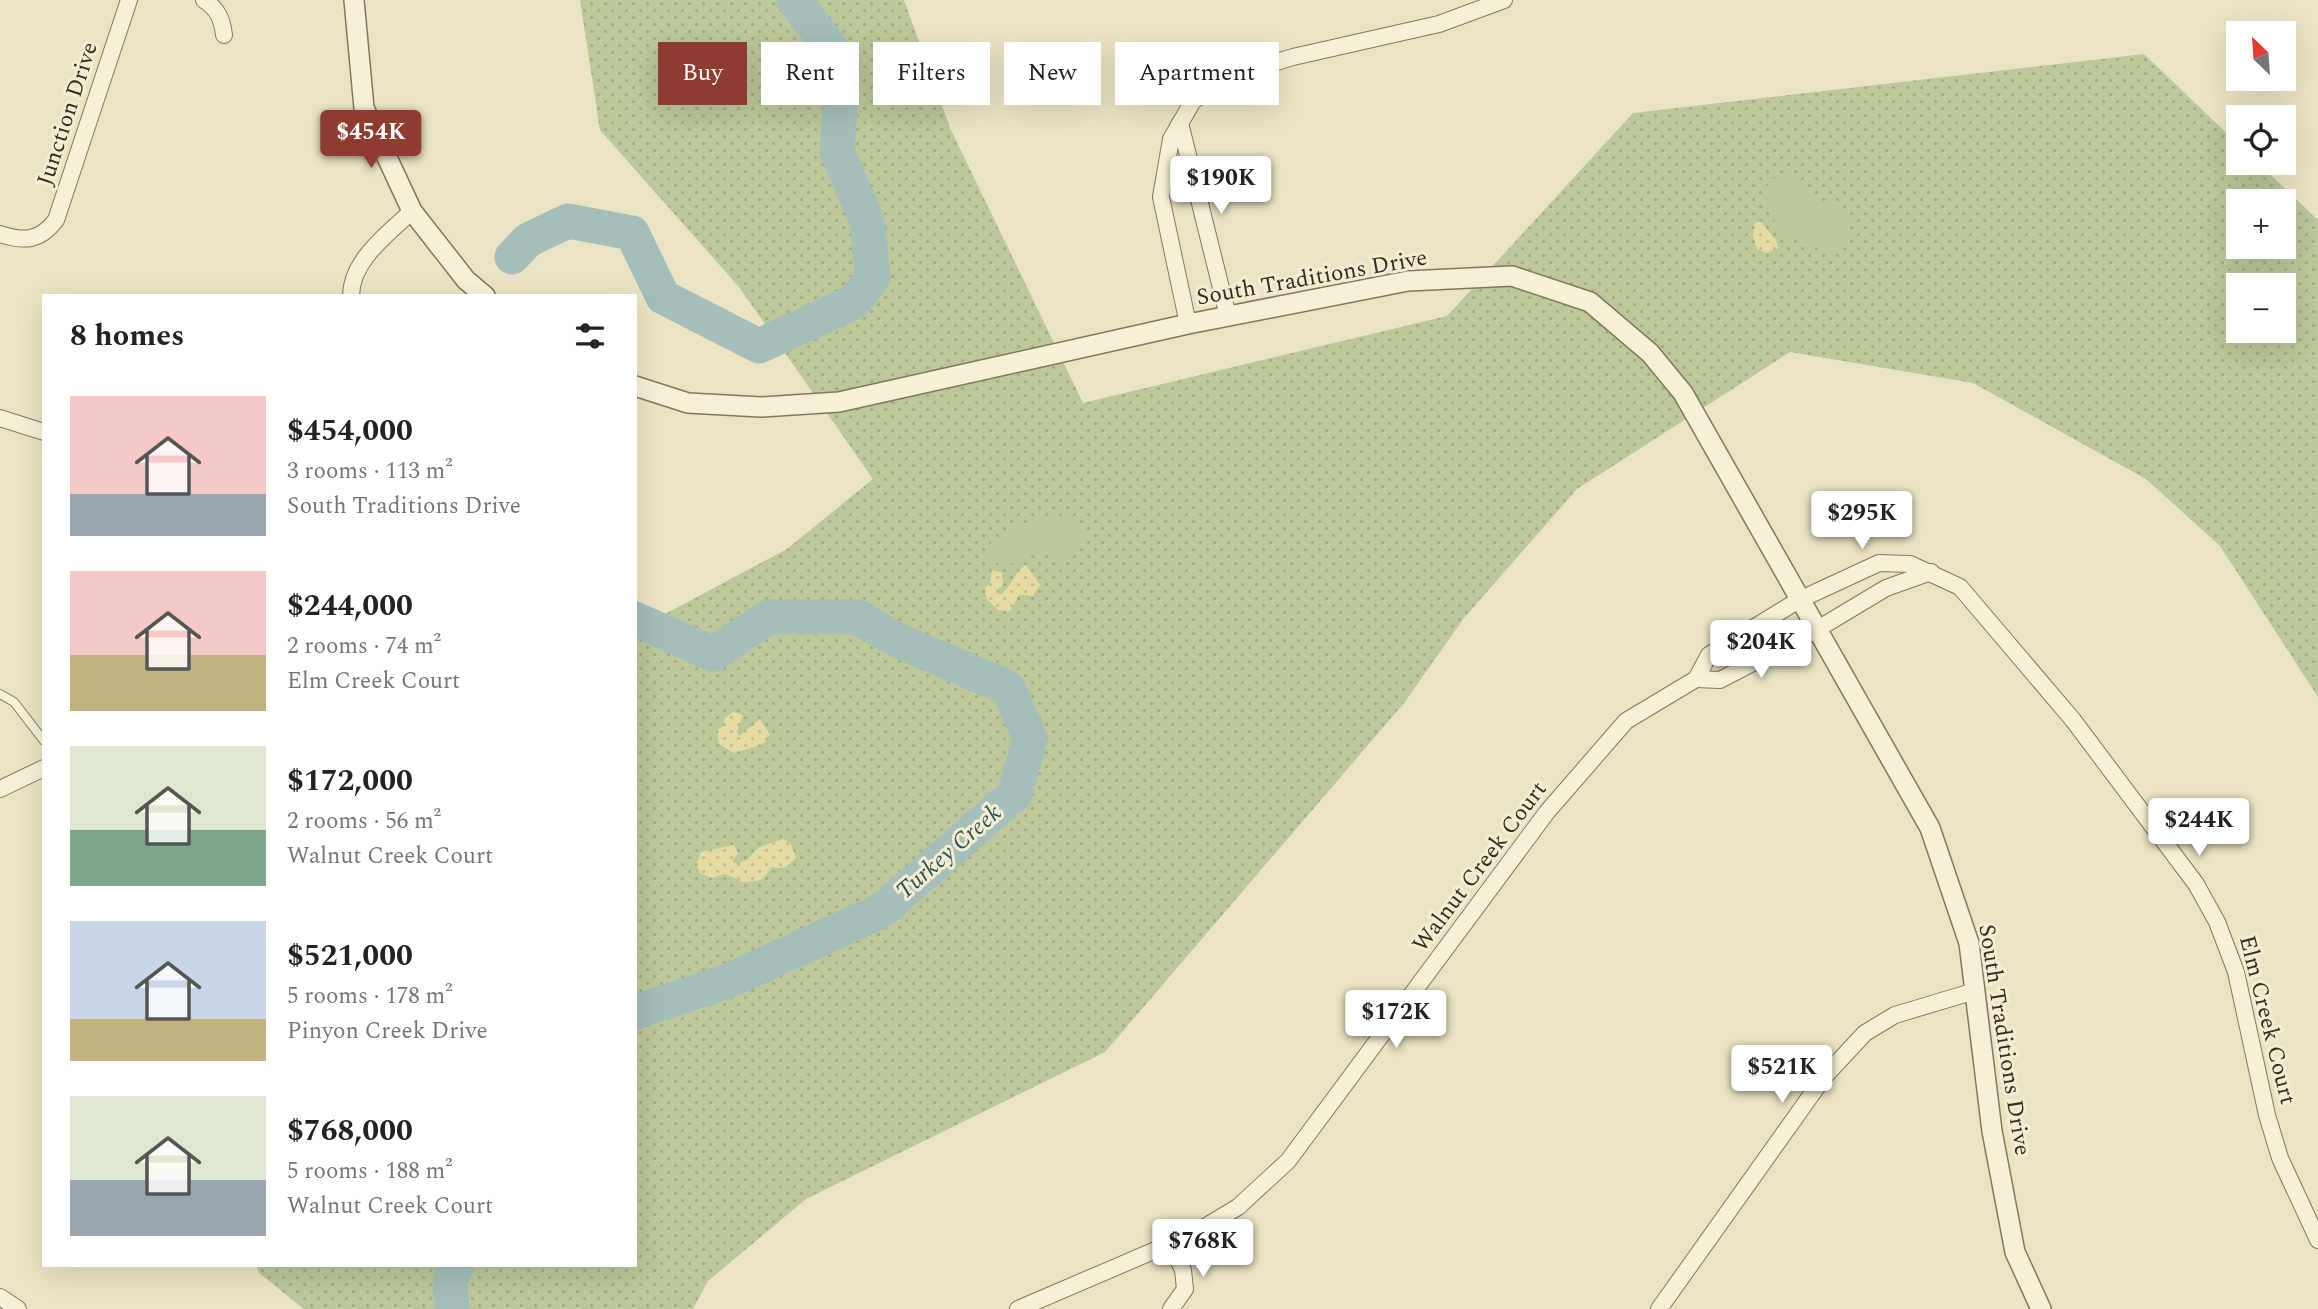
<!DOCTYPE html>
<meta charset="utf-8">
<style>
body{margin:0;font-family:Spectral,serif;background:#f2f2f2;color:#222;height:100vh;display:flex;flex-direction:column;font-size:26px;white-space:nowrap}
*{box-sizing:border-box;margin:0}
p{font-size:23px;color:#767676}
.icon{flex:none;width:38px;height:38px;fill:none;stroke:currentColor;stroke-width:2;stroke-linecap:round;stroke-linejoin:round}
.map{position:relative;flex:1;overflow:hidden}
.details{position:absolute;left:42px;top:294px;width:595px;height:973px;display:flex;flex-direction:column;background:#fff;border-radius:0px;box-shadow:0 7px 28px #0002}
.details>*{flex:none}
.hud{position:absolute;left:658px;top:42px;width:665px;height:63px;display:flex;gap:14px}
.needle{width:46px;rotate:335deg}
.tools{position:absolute;left:2226px;top:21px;display:grid;gap:14px}
.tools a{display:grid;place-items:center;width:70px;height:70px;border-radius:0px;background:#fff;box-shadow:0 7px 28px #0002;font-size:35px}
.price{position:absolute;translate:-50% -60px;padding:0 16px;border-radius:7px;background:#fff;color:#222;font-size:23px;line-height:46px;filter:drop-shadow(0 2px 4px #0008)}
.price::after{content:'';position:absolute;left:50%;top:42px;width:21px;height:16px;margin-left:-10px;background:inherit;clip-path:polygon(0 0,100% 0,50% 100%)}
.price.selected{background:#8e3c30;color:#fff}
ul{padding:0;list-style:none}
li{display:flex;align-items:center;gap:21px;height:175px;padding:0 28px}
li span{display:grid;place-items:center;flex:none;width:196px;height:140px;border-radius:0px;color:#555}
li>.icon{margin-inline-start:auto}
span .icon{width:84px;height:84px;fill:#fffc;stroke-width:1}
li b{font-size:30px}
h2{display:flex;justify-content:space-between;align-items:center;height:84px;padding:0 28px;font-size:30px}
.tag{padding:0 24px;border-radius:0px;background:#fff;box-shadow:0 7px 28px #0002;font-size:24px;line-height:63px}
.tag.selected{background:#8e3c30;color:#fff}
.map>svg:first-child{display:block}
.grass{fill:url(#grass-dots);fill-rule:evenodd}
.sand{fill:url(#sand-dots)}
.pitch{fill:#bcc899}
.lines{fill:none;stroke-linecap:round;stroke-linejoin:round}
.river{stroke:#a5beba;stroke-width:35}
.service-casing{stroke:#84765c;stroke-width:10}
.minor-casing{stroke:#84765c;stroke-width:18}
.tertiary-casing{stroke:#84765c;stroke-width:22}
.service{stroke:#f6f1d6;stroke-width:8}
.minor{stroke:#f6f1d6;stroke-width:16}
.tertiary{stroke:#f6f1d6;stroke-width:19}
.labels{text-anchor:middle;dominant-baseline:central;stroke-width:6;stroke-linejoin:round;paint-order:stroke}
.street-label{font-size:23px;fill:#352c1f;stroke:#f3edd3}
.water-label{font-size:24px;font-style:italic;fill:#2f5153;stroke:#f3edd3}
</style>
<div class="map">
<svg width="2318" height="1309" viewBox="0 0 2318 1309">
<defs>
<pattern id="grass-dots" width="8" height="8" patternUnits="userSpaceOnUse" patternTransform="scale(1.75)"><rect width="8" height="8" fill="#bcc899"/><path d="M2 2h.1M6 6h.1" fill="none" stroke="#a2ac83" stroke-width="1.8" stroke-linecap="round"/></pattern>
<pattern id="sand-dots" width="8" height="8" patternUnits="userSpaceOnUse" patternTransform="scale(1.75)"><rect width="8" height="8" fill="#e5dca3"/><path d="M2 2h.1M6 6h.1" fill="none" stroke="#c5bd8c" stroke-width="1.8" stroke-linecap="round"/></pattern>
</defs>
<rect width="100%" height="100%" fill="#ebe4c4"/>
<path class="grass" d="M580,0H904L950,128L1083,403L1447,316L1633,113L2144,54L2238,144V163H2258L2318,220V697L2220,546L2146,479L1973,383L1790,352L1577,489L1464,618L1404,703L1105,1052L806,1199L708,1281L693,1309H304L259,1273L256,1265H635V630L787,549L873,479L739,287L600,130ZM2238,201H2284V247H2238ZM2238,285H2284V331H2238Z"/>
<g class="sand">
<path d="M1760,221L1776,240L1778,248L1766,253L1757,249L1753,236L1754,224Z"/>
<path d="M1026,565L1040,585L1033,596L1019,595L1010,611L998,610L986,598L985,587L990,584L992,570L1002,573L1003,585L997,590L1000,595C1012,587 1014,571 1026,565Z"/>
<path d="M733,712L743,715L737,731L739,736L760,719L770,735L763,744L734,753L719,744L717,730L724,726V719Z"/>
<path d="M783,839L790,843L796,857C790,865 782,871 772,867L761,880L743,882L725,874L712,878L700,873L696,864L701,852L734,845L738,853L732,862L738,864L748,859L758,848Z"/>
</g>
<g class="pitch">
<path d="M1784,174L1792,176L1814,200L1831,203L1845,217L1851,236L1844,248L1827,253L1779,232L1763,193L1771,180Z"/>
<path d="M1040,517L1074,521L1084,536L1080,549L1060,558L1039,553L1003,567L988,557L991,541Z"/>
</g>
<g class="lines">
<g class="river">
<path d="M512,257L528,240L568,221L632,233L663,297L759,346L854,302L873,277L867,221L837,151L843,64L794,0"/>
<path d="M635,619L713,654L769,617H858L895,639L1008,688L1030,738L1015,794L881,911L728,981L635,1012"/>
<path d="M452,1309L450,1282L457,1265"/>
</g>
<g class="service-casing">
<path id="service" d="M0,694L14,702L44,741"/>
</g>
<g class="minor-casing">
<g id="minor">
<path d="M204,0C218,9 222,19 224,35"/>
<path d="M1180,123L1228,316"/>
<path d="M0,234C25,242 40,241 56,220L129,0"/>
<path d="M351,296C351,260 389,233 412,211"/>
<path d="M1188,324L1161,197L1171,139L1193,101L1234,75L1293,57L1439,24L1504,0"/>
<path d="M0,418L44,432"/>
<path d="M1696,679L1720,680L1816,630L1886,588L1931,572"/>
<path d="M0,789L44,768"/>
<path d="M1171,1244L1183,1270L1185,1289L1171,1309"/>
<path d="M0,1297L18,1309"/>
<path d="M1018,1309L1193,1234L1238,1207L1288,1161L1547,812L1626,721L1696,679L1709,655L1799,600L1879,563L1910,564L1960,587L2073,720L2196,884L2217,922L2236,972L2267,1115L2280,1158L2318,1240"/>
<path d="M1659,1309L1824,1077L1865,1033L1895,1015L1975,991"/>
</g>
</g>
<g class="tertiary-casing">
<g id="tertiary">
<path d="M354,0L364,108L412,211L466,280L485,296"/>
<path d="M635,386L688,403L761,407L839,402L1188,324L1408,281L1512,276L1590,302L1650,353L1683,393L1930,828L1969,943L1992,1131L2015,1252L2041,1309"/>
</g>
</g>
<use href="#service" class="service"/>
<use href="#minor" class="minor"/>
<use href="#tertiary" class="tertiary"/>
</g>
<g class="labels">
<g class="street-label">
<text transform="translate(68 114) rotate(-72)">Junction Drive</text>
<text transform="translate(1312 278) rotate(-10)">South Traditions Drive</text>
<text transform="translate(1480 867) rotate(-53)">Walnut Creek Court</text>
<text transform="translate(2267 1020) rotate(76)">Elm Creek Court</text>
<text transform="translate(2004 1040) rotate(81)">South Traditions Drive</text>
</g>
<g class="water-label">
<text transform="translate(949 852) rotate(-41)">Turkey Creek</text>
</g>
</g>
</svg>
<div class="tools">
<a><svg class="needle" viewBox="-14 -14 28 28"><path d="M0-13l5 13h-10z" fill="#e53935"/><path d="M0 13l5-13h-10z" fill="#767676"/></svg></a>
<a><svg class="icon" aria-label="locate" viewBox="0 0 24 24"><circle cx="12" cy="12" r="6"/><path d="M12 2v4M12 18v4M2 12h4M18 12h4"/></svg></a>
<a>+</a>
<a>−</a>
</div>
<b class="price selected" style="left:371px;top:170px">$454K</b>
<b class="price" style="left:1221px;top:216px">$190K</b>
<b class="price" style="left:1862px;top:551px">$295K</b>
<b class="price" style="left:1761px;top:680px">$204K</b>
<b class="price" style="left:2199px;top:858px">$244K</b>
<b class="price" style="left:1396px;top:1050px">$172K</b>
<b class="price" style="left:1782px;top:1105px">$521K</b>
<b class="price" style="left:1203px;top:1279px">$768K</b>
<div class="hud">
<a class="tag selected">Buy</a>
<a class="tag">Rent</a>
<a class="tag">Filters</a>
<a class="tag">New</a>
<a class="tag">Apartment</a>
</div>
<section class="details">
<h2>8 homes<svg class="icon" aria-label="filters" viewBox="0 0 24 24"><path d="M4 7h16M4 17h16"/><circle cx="9" cy="7" r="2"/><circle cx="15" cy="17" r="2"/></svg></h2>
<ul>
<li><span style="background:linear-gradient(#f6c9c9 70%,#9aa5b1 0)"><svg class="icon" aria-label="home" viewBox="0 0 24 24"><path d="M3 11l9-7 9 7M6 9v11h12V9"/></svg></span><div><b>$454,000</b><p>3 rooms · 113 m²</p><p>South Traditions Drive</p></div></li>
<li><span style="background:linear-gradient(#f6c9c9 60%,#c2b280 0)"><svg class="icon" aria-label="home" viewBox="0 0 24 24"><path d="M3 11l9-7 9 7M6 9v11h12V9"/></svg></span><div><b>$244,000</b><p>2 rooms · 74 m²</p><p>Elm Creek Court</p></div></li>
<li><span style="background:linear-gradient(#dfe7d0 60%,#7fa58c 0)"><svg class="icon" aria-label="home" viewBox="0 0 24 24"><path d="M3 11l9-7 9 7M6 9v11h12V9"/></svg></span><div><b>$172,000</b><p>2 rooms · 56 m²</p><p>Walnut Creek Court</p></div></li>
<li><span style="background:linear-gradient(#c9d6e8 70%,#c2b280 0)"><svg class="icon" aria-label="home" viewBox="0 0 24 24"><path d="M3 11l9-7 9 7M6 9v11h12V9"/></svg></span><div><b>$521,000</b><p>5 rooms · 178 m²</p><p>Pinyon Creek Drive</p></div></li>
<li><span style="background:linear-gradient(#dfe7d0 60%,#9aa5b1 0)"><svg class="icon" aria-label="home" viewBox="0 0 24 24"><path d="M3 11l9-7 9 7M6 9v11h12V9"/></svg></span><div><b>$768,000</b><p>5 rooms · 188 m²</p><p>Walnut Creek Court</p></div></li>
</ul>
</section>
</div>
